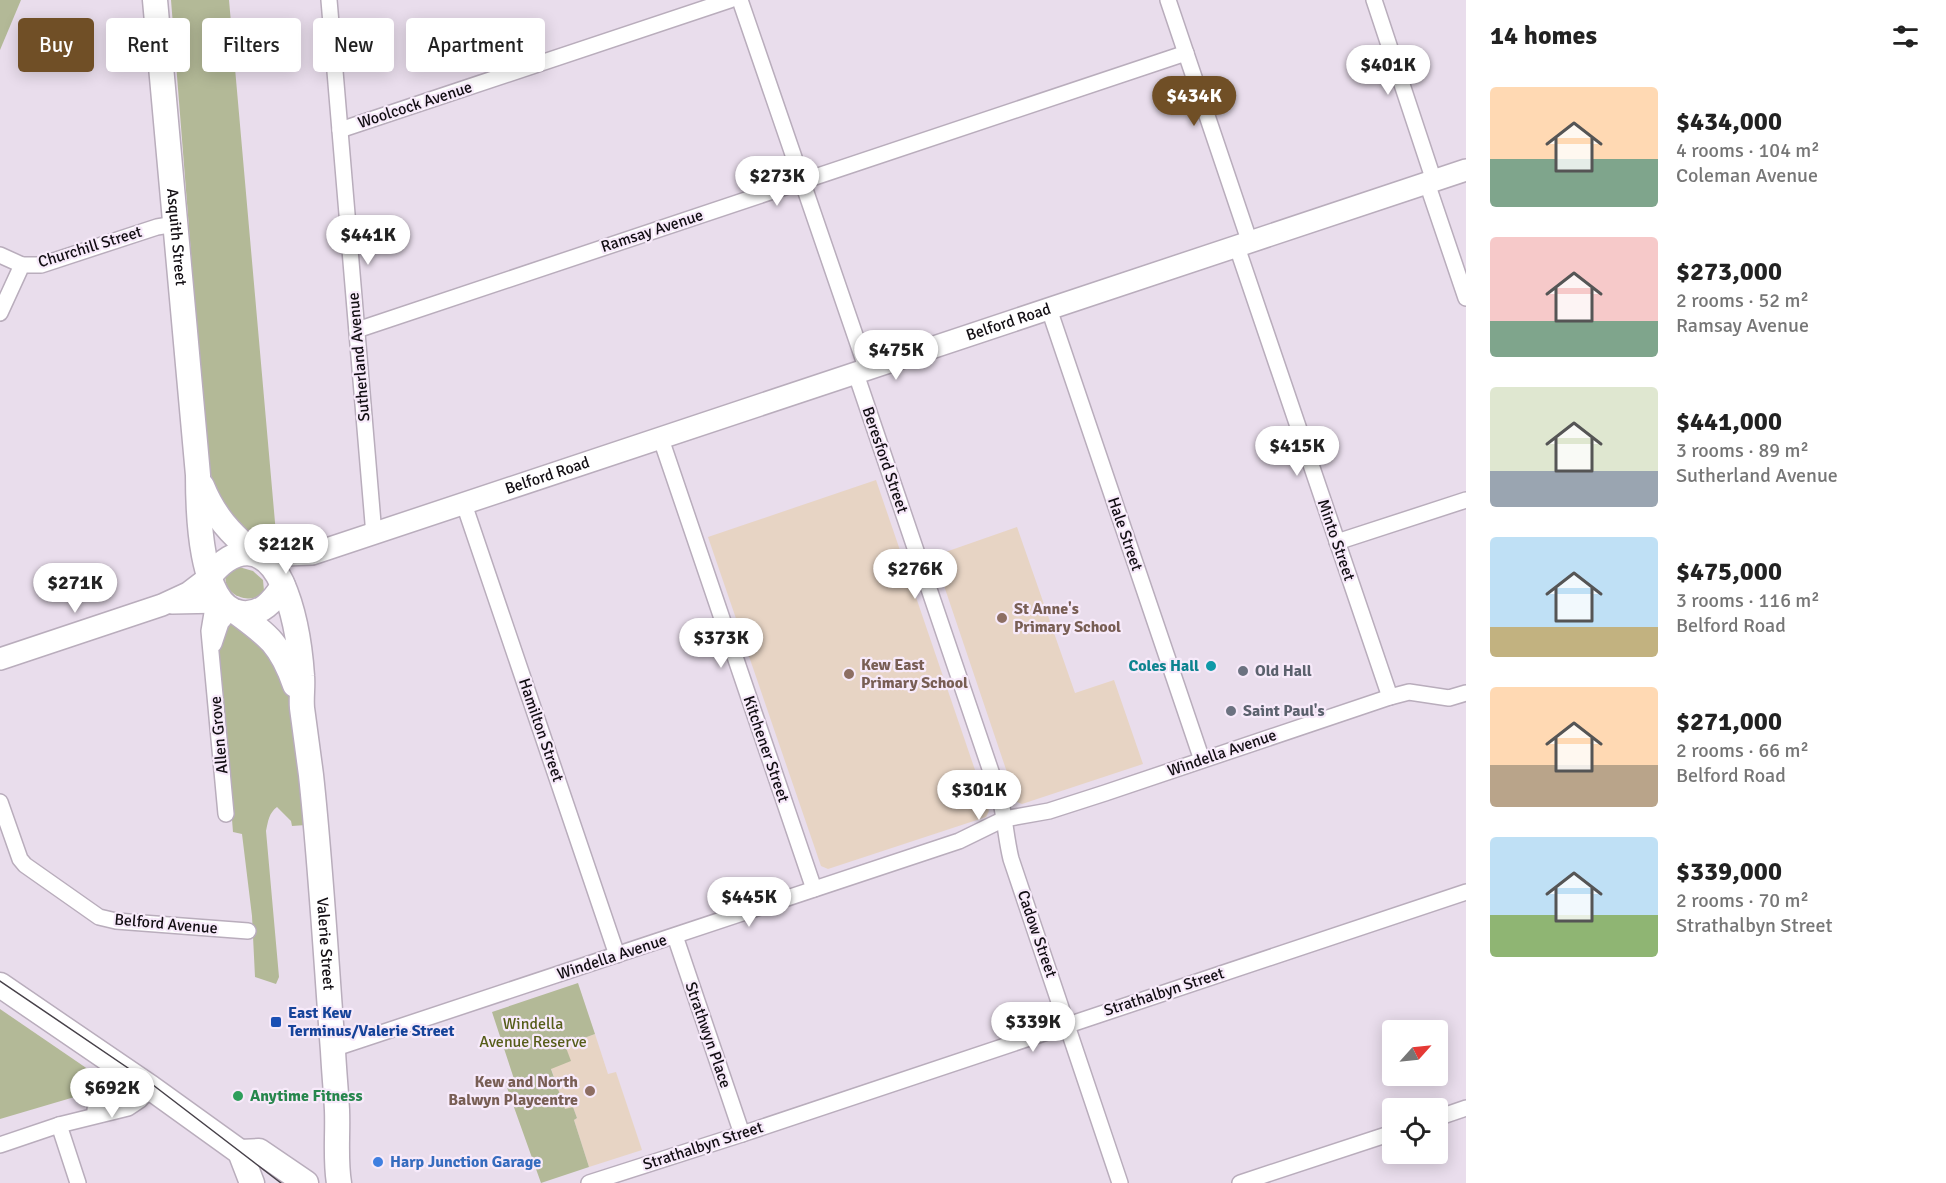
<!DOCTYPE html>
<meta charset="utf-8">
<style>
body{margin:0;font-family:Signika,sans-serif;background:#f2f2f2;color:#222;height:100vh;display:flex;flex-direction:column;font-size:22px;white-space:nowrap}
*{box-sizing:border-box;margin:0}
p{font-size:20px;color:#767676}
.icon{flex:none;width:33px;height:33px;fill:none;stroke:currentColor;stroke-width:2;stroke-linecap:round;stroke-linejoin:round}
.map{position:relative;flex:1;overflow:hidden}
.sheet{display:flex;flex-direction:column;background:#fff;width:480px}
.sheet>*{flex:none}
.top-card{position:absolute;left:18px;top:18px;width:570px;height:54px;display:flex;gap:12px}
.needle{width:39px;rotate:63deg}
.controls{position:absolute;left:1382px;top:1020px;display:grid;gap:12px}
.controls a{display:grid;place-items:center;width:66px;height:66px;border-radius:6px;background:#fff;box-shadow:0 3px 15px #0003;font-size:30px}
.price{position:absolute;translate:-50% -51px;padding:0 14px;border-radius:21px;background:#fff;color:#222;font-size:20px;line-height:39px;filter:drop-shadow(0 2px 3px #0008)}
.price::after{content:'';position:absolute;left:50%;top:36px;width:18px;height:14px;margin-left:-9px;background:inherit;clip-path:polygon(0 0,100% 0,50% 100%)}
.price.current{background:#704f26;color:#fff}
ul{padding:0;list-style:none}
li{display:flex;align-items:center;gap:18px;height:150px;padding:0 24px}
li span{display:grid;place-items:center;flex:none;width:168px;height:120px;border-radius:6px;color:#555}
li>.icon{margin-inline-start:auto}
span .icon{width:72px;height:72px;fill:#fffc;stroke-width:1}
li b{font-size:26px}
h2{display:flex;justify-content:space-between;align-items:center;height:72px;padding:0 24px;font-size:26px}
.tag{padding:0 21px;border-radius:6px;background:#fff;box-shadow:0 3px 15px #0003;font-size:21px;line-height:54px}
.tag.current{background:#704f26;color:#fff}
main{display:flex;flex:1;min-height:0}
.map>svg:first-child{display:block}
.education{fill:#e7d4c4}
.green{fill:#b3b997}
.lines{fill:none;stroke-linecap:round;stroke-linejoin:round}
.street-casing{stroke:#b9adbc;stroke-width:18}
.secondary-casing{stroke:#b9adbc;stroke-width:24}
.primary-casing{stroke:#b9adbc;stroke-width:27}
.street{stroke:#fff;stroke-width:15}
.secondary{stroke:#fff;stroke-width:21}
.primary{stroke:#fff;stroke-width:24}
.tram{stroke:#474149;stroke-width:1.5}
.education-dot{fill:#8d6e63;stroke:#f7eafa;stroke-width:2}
.culture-dot{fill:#0f9aa8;stroke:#f7eafa;stroke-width:2}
.worship-dot{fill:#6b7280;stroke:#f7eafa;stroke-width:2}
.transit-dot{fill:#1a4fb4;stroke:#f7eafa;stroke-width:2}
.leisure-dot{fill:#2e9e5b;stroke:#f7eafa;stroke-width:2}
.shop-dot{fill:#3f7fe0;stroke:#f7eafa;stroke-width:2}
.labels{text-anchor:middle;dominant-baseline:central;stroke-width:4.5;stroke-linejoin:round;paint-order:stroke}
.street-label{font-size:16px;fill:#120e13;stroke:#f7eafa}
.education-label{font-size:16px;font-weight:bold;fill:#785e54;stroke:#f7eafa;text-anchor:start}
.culture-label{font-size:16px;font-weight:bold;fill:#0d838f;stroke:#f7eafa;text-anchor:end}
.worship-label{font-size:16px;font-weight:bold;fill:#5b616d;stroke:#f7eafa;text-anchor:start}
.transit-label{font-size:16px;font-weight:bold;fill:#164399;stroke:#f7eafa;text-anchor:start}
.park-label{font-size:16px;fill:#565d19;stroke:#f7eafa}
.leisure-label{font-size:16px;font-weight:bold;fill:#27864d;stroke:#f7eafa;text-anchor:start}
.shop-label{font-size:16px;font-weight:bold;fill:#366cbe;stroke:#f7eafa;text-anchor:start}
</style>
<main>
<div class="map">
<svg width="1466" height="1183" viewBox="0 0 1466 1183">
<rect width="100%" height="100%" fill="#e9ddec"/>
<g class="education">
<path d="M876,480L989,811L986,817L828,869L821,866L708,537Z"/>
<path d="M1017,527L1075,693L1114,680L1143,764L1022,804L1017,802L934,556Z"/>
<path d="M595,1034L608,1074L616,1072L642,1150L589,1167L574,1120L577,1118L573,1107L565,1110L551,1068L570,1061L565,1045Z"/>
</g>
<g class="green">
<path d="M0,0H21L0,50Z"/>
<path d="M171,0H229L277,545C267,537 257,526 244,531L234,524L208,469Z"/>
<path d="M239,567L253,571L263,580L264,591C251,607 221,595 226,574Z"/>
<path d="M229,621L260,638L289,689L306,825L292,826L291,821L277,807C269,813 268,821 266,831L279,977L276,984L255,977L252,916L242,834L233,832L219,653L221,637Z"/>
<path d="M578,983L595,1034L565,1045L571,1061L551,1069L565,1109L573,1107L577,1118L574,1120L589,1167L541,1183L505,1082L514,1079L492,1012Z"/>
<path d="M0,1009L98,1076L100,1082L96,1089L88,1093L0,1119Z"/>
</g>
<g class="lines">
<g class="street-casing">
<g id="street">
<path d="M329,0L374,535"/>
<path d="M740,0L867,370"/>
<path d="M1168,0L1250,243"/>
<path d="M1374,0L1434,181"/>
<path d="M340,130L730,0"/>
<path d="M1427,183L1466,298"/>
<path d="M1237,247L1390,697"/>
<path d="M0,255L22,265"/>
<path d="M1049,309L1202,760"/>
<path d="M0,313L22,265H41L157,227L175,224"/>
<path d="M357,330L1186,53"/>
<path d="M856,374L1000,798C1005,818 1006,839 1011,859L1120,1183"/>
<path d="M661,439L814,889"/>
<path d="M464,504L617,955"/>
<path d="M1337,542L1466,500"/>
<path d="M223,603L212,613L209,631L226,814"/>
<path d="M214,644L221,623L232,610"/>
<path d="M0,802L20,859L25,865L99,917L116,921L248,931"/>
<path d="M675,936L742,1134"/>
<path d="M333,1049L959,841L1004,819L1049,811L1105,793L1390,697L1409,692L1449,698L1466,693"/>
<path d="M95,1109L119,1096L125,1091L132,1075"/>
<path d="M1437,1118L1466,1108"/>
<path d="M59,1125L78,1183"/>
<path d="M0,1145L59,1125L128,1108L140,1100L151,1088"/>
<path d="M589,1183L742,1134L1466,892"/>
<path d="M1240,1183L1392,1133"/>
</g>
</g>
<g class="secondary-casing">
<g id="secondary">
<path id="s1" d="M258,556L312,554L1466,170"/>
<path d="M172,603L222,602"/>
<path d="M0,659L162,605L188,593L209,577"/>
</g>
</g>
<g class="primary-casing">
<g id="primary">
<path id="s2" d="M155,0L198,475C198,508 199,609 242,613C262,615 273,601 283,586"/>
<path d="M202,486C214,516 231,534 255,554"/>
<path id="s3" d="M209,577C234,546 263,543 282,583C294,610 300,646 302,676C303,686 301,697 302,708C305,730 308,753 311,775C321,867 326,960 333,1051C334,1071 336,1091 337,1110C338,1135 335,1159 339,1183"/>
<path d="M236,612C269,636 281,645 295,685"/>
<path d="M0,985L151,1088L240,1152L252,1183"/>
<path d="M240,1152L259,1151L306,1183"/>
</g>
</g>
<use href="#street" class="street"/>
<use href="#secondary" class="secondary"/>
<use href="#primary" class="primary"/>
<path class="tram" d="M0,981L153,1085L281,1183"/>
</g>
<g class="education-dot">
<circle cx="1002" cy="618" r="6"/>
<circle cx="849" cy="674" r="6"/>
<circle cx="590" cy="1091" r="6"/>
</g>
<circle class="culture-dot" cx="1211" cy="666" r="6"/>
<g class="worship-dot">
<circle cx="1243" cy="671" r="6"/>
<circle cx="1231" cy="711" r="6"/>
</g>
<rect class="transit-dot" x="270" y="1016" width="12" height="12" rx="3"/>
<circle class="leisure-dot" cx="238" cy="1096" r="6"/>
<circle class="shop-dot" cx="378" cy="1162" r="6"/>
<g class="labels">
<g class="street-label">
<text transform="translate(415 105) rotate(-18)">Woolcock Avenue</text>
<text transform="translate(652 231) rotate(-18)">Ramsay Avenue</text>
<text stroke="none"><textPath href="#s2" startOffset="238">Asquith Street</textPath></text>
<text transform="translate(90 247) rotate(-17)">Churchill Street</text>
<text stroke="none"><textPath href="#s1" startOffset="788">Belford Road</textPath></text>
<text transform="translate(359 357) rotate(-95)">Sutherland Avenue</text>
<text transform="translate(885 460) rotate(71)">Beresford Street</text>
<text stroke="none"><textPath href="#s1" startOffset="302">Belford Road</textPath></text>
<text transform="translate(1125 534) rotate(71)">Hale Street</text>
<text transform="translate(1336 540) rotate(71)">Minto Street</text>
<text transform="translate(541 730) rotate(71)">Hamilton Street</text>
<text transform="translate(219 735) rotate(-95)">Allen Grove</text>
<text transform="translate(766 749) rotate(71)">Kitchener Street</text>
<text transform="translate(1222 753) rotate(-19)">Windella Avenue</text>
<text transform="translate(166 924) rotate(5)">Belford Avenue</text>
<text transform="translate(1037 934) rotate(71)">Cadow Street</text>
<text stroke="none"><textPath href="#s3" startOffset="459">Valerie Street</textPath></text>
<text transform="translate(612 957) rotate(-18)">Windella Avenue</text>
<text transform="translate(1164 992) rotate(-18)">Strathalbyn Street</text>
<text transform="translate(708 1035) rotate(71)">Strathwyn Place</text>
<text transform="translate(703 1146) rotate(-18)">Strathalbyn Street</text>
</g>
<g class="education-label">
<text x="1014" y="609">St Anne's<tspan x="1014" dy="18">Primary School</tspan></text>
<text x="861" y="665">Kew East<tspan x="861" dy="18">Primary School</tspan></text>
<text x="578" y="1082" text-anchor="end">Kew and North<tspan x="578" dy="18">Balwyn Playcentre</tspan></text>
</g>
<g class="culture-label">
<text x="1199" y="666">Coles Hall</text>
</g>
<g class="worship-label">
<text x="1255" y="671">Old Hall</text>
<text x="1243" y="711">Saint Paul's</text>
</g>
<g class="transit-label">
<text x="288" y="1013">East Kew<tspan x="288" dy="18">Terminus/Valerie Street</tspan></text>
</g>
<g class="park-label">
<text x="533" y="1024">Windella<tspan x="533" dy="18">Avenue Reserve</tspan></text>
</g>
<g class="leisure-label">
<text x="250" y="1096">Anytime Fitness</text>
</g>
<g class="shop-label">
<text x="390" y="1162">Harp Junction Garage</text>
</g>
</g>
</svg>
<div class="controls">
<a><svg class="needle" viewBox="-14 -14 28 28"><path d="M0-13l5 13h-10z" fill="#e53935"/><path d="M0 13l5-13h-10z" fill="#767676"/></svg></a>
<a><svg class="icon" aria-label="locate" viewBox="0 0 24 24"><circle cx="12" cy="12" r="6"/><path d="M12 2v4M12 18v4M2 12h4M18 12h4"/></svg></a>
</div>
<b class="price" style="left:1388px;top:96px">$401K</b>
<b class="price current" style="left:1194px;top:127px">$434K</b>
<b class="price" style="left:777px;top:207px">$273K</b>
<b class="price" style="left:368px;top:266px">$441K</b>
<b class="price" style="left:896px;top:381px">$475K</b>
<b class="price" style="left:1297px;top:477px">$415K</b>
<b class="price" style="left:286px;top:575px">$212K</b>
<b class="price" style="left:915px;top:600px">$276K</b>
<b class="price" style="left:75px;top:614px">$271K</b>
<b class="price" style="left:721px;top:669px">$373K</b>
<b class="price" style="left:979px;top:821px">$301K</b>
<b class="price" style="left:749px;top:928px">$445K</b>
<b class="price" style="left:1033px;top:1053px">$339K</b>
<b class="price" style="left:112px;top:1119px">$692K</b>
<div class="top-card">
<a class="tag current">Buy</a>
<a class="tag">Rent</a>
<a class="tag">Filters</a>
<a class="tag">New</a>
<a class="tag">Apartment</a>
</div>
</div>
<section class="sheet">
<h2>14 homes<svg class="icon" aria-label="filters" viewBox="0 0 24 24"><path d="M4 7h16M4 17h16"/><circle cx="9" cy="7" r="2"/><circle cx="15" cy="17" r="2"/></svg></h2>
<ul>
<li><span style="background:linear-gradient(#ffd9b3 60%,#7fa58c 0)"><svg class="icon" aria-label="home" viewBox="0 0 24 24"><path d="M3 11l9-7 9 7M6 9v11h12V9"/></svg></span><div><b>$434,000</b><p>4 rooms · 104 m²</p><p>Coleman Avenue</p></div></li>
<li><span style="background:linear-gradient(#f6c9c9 70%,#7fa58c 0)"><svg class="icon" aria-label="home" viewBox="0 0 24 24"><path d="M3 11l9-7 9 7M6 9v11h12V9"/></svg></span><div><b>$273,000</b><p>2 rooms · 52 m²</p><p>Ramsay Avenue</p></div></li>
<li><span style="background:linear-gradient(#dfe7d0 70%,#9aa5b1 0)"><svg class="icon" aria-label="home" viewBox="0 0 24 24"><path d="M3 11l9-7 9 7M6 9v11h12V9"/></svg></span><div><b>$441,000</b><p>3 rooms · 89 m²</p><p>Sutherland Avenue</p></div></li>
<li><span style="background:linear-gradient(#bfe0f5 75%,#c2b280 0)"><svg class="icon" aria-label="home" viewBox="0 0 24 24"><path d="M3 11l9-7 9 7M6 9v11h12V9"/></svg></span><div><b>$475,000</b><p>3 rooms · 116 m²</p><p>Belford Road</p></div></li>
<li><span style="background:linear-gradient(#ffd9b3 65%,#b9a48a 0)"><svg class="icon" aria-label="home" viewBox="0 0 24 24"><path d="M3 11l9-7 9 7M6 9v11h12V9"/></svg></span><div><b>$271,000</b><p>2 rooms · 66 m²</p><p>Belford Road</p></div></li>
<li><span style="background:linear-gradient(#bfe0f5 65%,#8fb573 0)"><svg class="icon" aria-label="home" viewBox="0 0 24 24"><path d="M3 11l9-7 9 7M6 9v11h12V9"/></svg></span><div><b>$339,000</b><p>2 rooms · 70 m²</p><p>Strathalbyn Street</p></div></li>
</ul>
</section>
</main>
